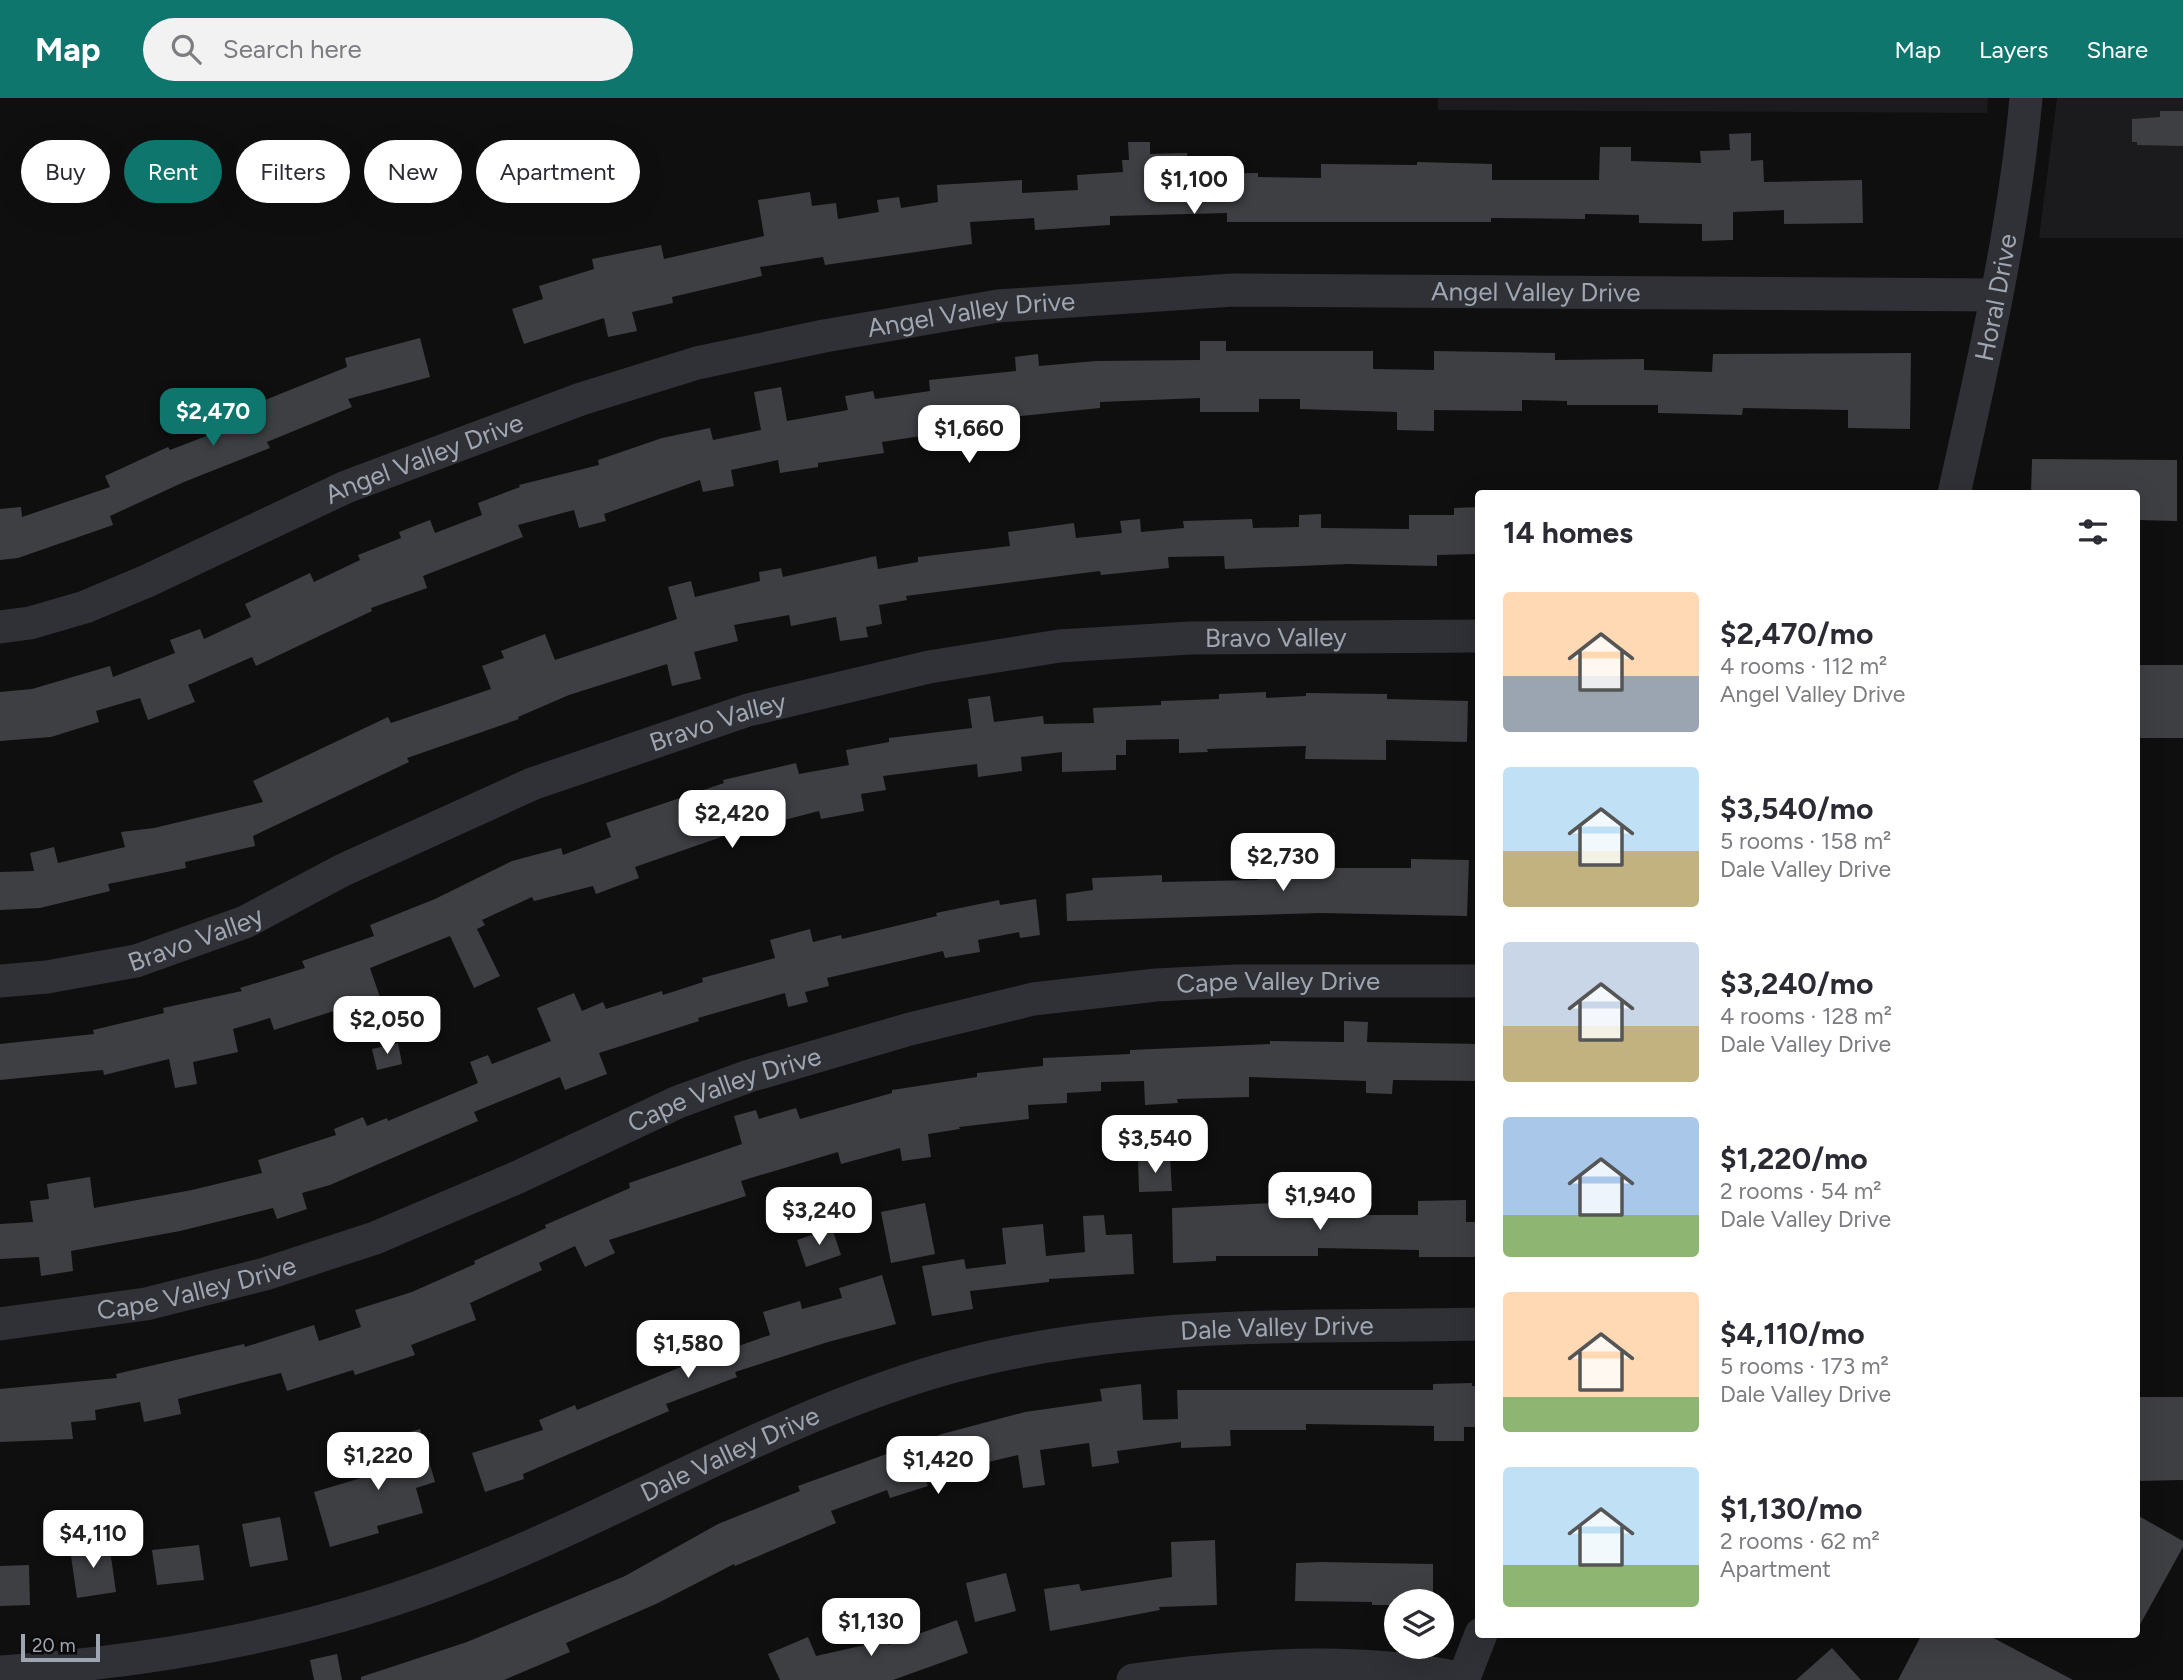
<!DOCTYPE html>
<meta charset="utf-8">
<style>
body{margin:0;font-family:Figtree,sans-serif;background:#f2f2f3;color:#2b2b33;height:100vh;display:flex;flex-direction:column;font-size:26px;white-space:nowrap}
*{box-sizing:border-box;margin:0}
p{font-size:23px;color:#7c7c81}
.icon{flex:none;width:38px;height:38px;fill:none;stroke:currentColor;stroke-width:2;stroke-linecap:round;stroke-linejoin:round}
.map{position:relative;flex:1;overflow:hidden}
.drawer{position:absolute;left:1475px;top:392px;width:665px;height:1148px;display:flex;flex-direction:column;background:#fff;border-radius:7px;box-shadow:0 7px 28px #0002}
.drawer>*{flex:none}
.hud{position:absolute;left:21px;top:42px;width:665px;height:63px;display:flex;gap:14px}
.controls{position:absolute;left:1384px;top:1491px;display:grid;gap:14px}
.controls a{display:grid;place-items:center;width:70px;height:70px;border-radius:50%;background:#fff;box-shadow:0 7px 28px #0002;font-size:35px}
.scale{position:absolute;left:21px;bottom:18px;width:79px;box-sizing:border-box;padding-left:7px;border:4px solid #9fa6b2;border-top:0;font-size:19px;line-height:24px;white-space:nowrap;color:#9fa6b2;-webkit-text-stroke:5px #0a0a0b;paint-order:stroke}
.price{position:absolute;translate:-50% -60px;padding:0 16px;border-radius:14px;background:#fff;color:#222;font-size:23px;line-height:46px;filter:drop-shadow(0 2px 4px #0008)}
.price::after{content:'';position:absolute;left:50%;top:42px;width:21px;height:16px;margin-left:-10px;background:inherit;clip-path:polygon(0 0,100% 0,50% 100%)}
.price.active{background:#0f766e;color:#fff}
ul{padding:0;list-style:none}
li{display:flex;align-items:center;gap:21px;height:175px;padding:0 28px}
li span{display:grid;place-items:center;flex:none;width:196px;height:140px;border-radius:7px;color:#555}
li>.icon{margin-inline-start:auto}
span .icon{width:84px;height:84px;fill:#fffc;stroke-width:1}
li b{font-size:30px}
h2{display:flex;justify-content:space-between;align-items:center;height:84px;padding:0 28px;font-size:30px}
.tag{padding:0 24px;border-radius:32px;background:#fff;box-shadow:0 7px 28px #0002;font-size:24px;line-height:63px}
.tag.active{background:#0f766e;color:#fff}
header{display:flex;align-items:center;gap:42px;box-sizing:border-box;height:98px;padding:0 35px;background:#0f766e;color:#fff}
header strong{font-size:33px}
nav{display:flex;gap:38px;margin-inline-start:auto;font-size:24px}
.search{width:490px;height:63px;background:#f2f2f3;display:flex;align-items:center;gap:18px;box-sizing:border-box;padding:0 24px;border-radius:38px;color:#7c7c81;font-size:26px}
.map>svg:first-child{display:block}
.built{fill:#1b1b1d}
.building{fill:#3e3f43}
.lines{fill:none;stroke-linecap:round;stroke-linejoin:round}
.minor{stroke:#303136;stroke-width:33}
.labels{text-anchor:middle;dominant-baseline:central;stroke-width:7;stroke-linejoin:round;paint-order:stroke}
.street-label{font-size:26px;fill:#9fa6b2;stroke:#0a0a0b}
</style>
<header>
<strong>Map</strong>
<div class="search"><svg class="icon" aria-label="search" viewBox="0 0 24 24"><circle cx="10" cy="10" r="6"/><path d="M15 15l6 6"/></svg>Search here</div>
<nav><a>Map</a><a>Layers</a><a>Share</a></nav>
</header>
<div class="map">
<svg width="2183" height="1582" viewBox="0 0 2183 1582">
<rect width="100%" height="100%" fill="#0f0f10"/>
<g class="built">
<path d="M1438,0H1988L1987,15L1438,12Z"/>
<path d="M2057,0H2183V140H2039Z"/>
</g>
<g class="building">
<path d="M2160,13H2183V48L2137,47V44H2132V21L2160,19Z"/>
<path d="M1751,35V63L1763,62L1764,84L1862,82L1863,125L1784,126V112L1733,114V142L1702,143V126L1639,125V117L1585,116V121L1491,120V124H1227V115L1110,118V127L1035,132L1034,120L970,124L972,146L825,167L823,159L760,169L762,178L672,199L673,205L632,214L637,233L608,239L604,220L524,246L512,211L543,201L539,188L594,171L592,161L661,147L664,161L764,138L758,102L810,94L812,108L836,105L838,121L879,114L877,102L899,99L901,110L938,104L937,87L1022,82V95L1078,92L1077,77L1123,74L1122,62H1129L1128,44H1150V56L1187,55L1188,76L1258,75V79L1321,80V66L1417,67V64L1492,66V82H1599L1600,49H1631V63L1701,65L1700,53L1730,52L1729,36Z"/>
<path d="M420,240L430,279L348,301L352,309L267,344L270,350L184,384L110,418L113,427L18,460L0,462V411L21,409L22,419L110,389L105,378L168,349L170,352L214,335L208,318L251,301L253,307L347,269L345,260Z"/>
<path d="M1200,243H1226V253H1373V271L1434,272V253L1555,255V262L1644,261V272L1712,274L1713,256L1911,255L1910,331L1848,330V312L1743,310L1742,317L1658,315V307H1567V303L1522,302V313L1434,312V333L1397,332V314L1300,311V301H1259V314H1200V300L1100,304V310L1012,319L1014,335L935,343L934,336L882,344L884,355L818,365V369L780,375L778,362L731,372L734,388L703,394L700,382L604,416L606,423L579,430L574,412L518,427L523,439L423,478L427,490L371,510L372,513L256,568L252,559L188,587L195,604L148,622L140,600L96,613L99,624L51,639L0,643V594L32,591L110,568L113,579L175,555L170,542L200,531L204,541L251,519L245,506L310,475L314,484L360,462L358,457L401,440L399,434L430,422L435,435L482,417L478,405L520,389L519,387L599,367L598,362L662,340L710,330L713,342L761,332L754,294L781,289L787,323L848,312L845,298L873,293L875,301L930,293L929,282L1016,273L1015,259L1038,256L1039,268L1096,263L1200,262Z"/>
<path d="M2032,361L2177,362V423L2137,422V396H2031Z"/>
<path d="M1479,409V456L1437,457V468L1347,466L1225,471L1224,458L1168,459L1169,470L1101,477L1100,473L906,498L907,502L879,507L882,526L866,529L868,539L840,543L836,519L791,528L789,517L734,527L738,543L694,554L701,581L672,588L667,566L569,597L518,619L519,621L407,660L409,664L253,738L255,748L185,764L186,770L108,786L110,793L40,810L0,812V774L34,773L30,755L54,749L58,765L125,749L121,734L154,730L263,704L253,683L388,619L391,625L491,591L482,568L504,560L501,553L545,536L555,562L677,521L668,489L691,483L695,499L760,483L759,474L781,470L783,479L876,458L878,471L918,464V459L1010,448L1008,434L1074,425L1076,440L1122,435L1120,423L1140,421L1141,434L1184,430L1183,423L1252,421L1253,430L1299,429V417L1321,416V430L1409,431V417H1454V410Z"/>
<rect x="2137" y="567" width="46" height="73"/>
<path d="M1266,594V600L1306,598V595L1387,596V601L1468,603L1467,644L1386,642V662L1305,661L1306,648L1207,651L1208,654L1179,655V641L1126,642V657H1116V672L1062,674V654L1021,659L1022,673L978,679L977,666L883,678L886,692L861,696L864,713L821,721L819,713L727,737L635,769L639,780L596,796L593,788L534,803L532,799L482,822L485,827L477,831L500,878L474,890L450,838L370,870L382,905L340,920L337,912L274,932L270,920L233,931L238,954L193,964L197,986L175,990L169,961L104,977L103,972L0,982V946L94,936L93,932L164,915L163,910L242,893L240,890L305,870L302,863L374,838L370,827L435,801L512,763L561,750L563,757L611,739L606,725L724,685L723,682L796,665L799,676L849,667L846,652L889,644V640L972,630L968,601L990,598L994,624L1043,618L1044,626L1094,625L1093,610L1161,607V603L1219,601V596Z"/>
<path d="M1271,754H1300V770H1411V761L1469,762L1467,818L1321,815L1067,823L1066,796L1093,792L1092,780L1162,777V784L1258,782V768H1271Z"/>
<path d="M1036,801L1040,837L1020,840L1019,834L978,842L980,854L945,860L943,853L827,880L829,888L805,894L808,904L788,909L785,895L698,920L699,923L599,955L607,976L565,992L560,979L474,1014L478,1023L330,1087L302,1095L307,1111L277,1121L273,1110L180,1133L71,1153L73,1173L41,1178L39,1159L0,1161V1126L33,1124L30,1103L49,1101L47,1086L90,1079L94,1110L192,1092L262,1075L258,1062L336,1037L334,1031L363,1019L367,1028L387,1020L388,1023L478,985L470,964L488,957L492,966L551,943L537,910L574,895L582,913L603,904L606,911L662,893L663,897L703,884L702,880L775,860L770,842L810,831L813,844L841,837L842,841L937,818L936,815L999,802L1000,807Z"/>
<path d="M1344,923L1368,924L1367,944L1479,946V983L1393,982L1392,996L1366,995V983L1249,979V999L1177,1001L1178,1005L1145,1007L1144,983L1101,984V993L1067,995V1005L1028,1007L1029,1021L959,1029L960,1031L928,1036L931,1059L902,1063L900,1050L841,1066L838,1054L741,1083L746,1098L609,1142L615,1155L585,1169L575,1148L539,1165L542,1172L470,1205L476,1222L411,1247L415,1257L355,1277L353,1272L287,1293L281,1275L178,1301L181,1316L144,1324L140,1304L95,1312L96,1322L71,1324L73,1341L0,1344V1291L117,1280L116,1276L244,1246L245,1249L314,1227L319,1243L361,1229L355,1212L412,1194L475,1166L474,1163L546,1130L545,1127L630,1090L629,1085L742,1046L734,1018L756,1012L759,1021L796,1010L800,1021L892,995V992L977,979V975L1043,968V960L1130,956V952L1270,946V943L1344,944Z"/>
<path d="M398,945L402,966L377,972L372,951Z"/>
<path d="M1170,1060L1172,1093L1139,1094L1138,1061Z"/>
<path d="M1466,1102V1124H1479V1159H1419V1152L1318,1150V1158H1216V1163L1173,1165L1172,1110L1274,1105L1275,1117H1418V1103Z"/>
<path d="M925,1105L935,1156L891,1165L881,1114Z"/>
<path d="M1104,1117L1106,1137L1132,1136L1134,1176L1049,1181V1184L970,1193L973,1211L932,1218L922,1168L964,1161L966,1171L1006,1166L1002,1130L1043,1126L1046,1158L1085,1154L1083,1118Z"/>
<path d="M832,1130L841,1157L806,1169L797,1142Z"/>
<path d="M882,1177L896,1226L828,1244L735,1274L737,1279L666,1306L669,1313L523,1376L524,1381L485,1394L472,1355L543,1332L539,1322L575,1307L577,1312L688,1266L682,1249L721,1236L727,1252L770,1237L763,1214L800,1203L802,1211L842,1200L839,1190Z"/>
<path d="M1472,1285V1288H1479V1329H1464V1343H1434V1328L1306,1326V1332H1230L1231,1348L1181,1350V1344L1117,1353L1119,1365L1092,1369L1089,1345L1040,1352L1045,1387L1023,1390L1018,1357L925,1379L928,1388L890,1400L887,1392L831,1413L836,1425L735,1468L734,1466L656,1506L566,1545L570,1554L504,1582H361V1579L467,1544L625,1478L718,1426L800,1393L798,1388L942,1336L1025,1314L1102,1303L1100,1291L1141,1286L1143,1322L1178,1321L1177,1292H1433V1286Z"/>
<path d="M2137,1299H2183V1382L2137,1383Z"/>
<path d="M420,1331L435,1384L416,1390L423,1415L377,1428L379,1435L330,1449L314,1394L388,1372L379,1343Z"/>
<path d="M2137,1417L2183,1443V1449L2137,1532Z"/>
<path d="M280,1419L288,1462L250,1469L242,1426Z"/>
<path d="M1215,1442L1217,1507L1159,1509L1160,1512L1050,1533L1044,1491L1079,1486L1081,1493L1172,1479L1171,1444Z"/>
<path d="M109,1445L116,1494L77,1500L70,1451Z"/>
<path d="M199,1447L204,1482L157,1487L152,1452Z"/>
<path d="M1321,1464L1433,1466V1503H1396V1507H1372V1504L1295,1503L1296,1465Z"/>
<path d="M29,1467L30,1507L0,1508V1468Z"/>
<path d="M1006,1475L1016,1513L975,1524L966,1485Z"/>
<path d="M957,1522L968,1555L893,1582H780L768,1556L808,1539L816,1558L887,1542L888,1547Z"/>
<path d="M1922,1536H1986L2073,1582H1898Z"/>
<path d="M1832,1550L1861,1582H1796Z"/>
<path d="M337,1556L342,1582H314L310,1562Z"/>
</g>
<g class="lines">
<g class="minor">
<path id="s1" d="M1954,396C1983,266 2014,133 2026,0"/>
<path id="s2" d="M0,529L30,525L85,509L147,483L346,389L581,301L697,265L824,238L998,208L1233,192L1995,197"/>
<path id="s3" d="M0,883L47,879L136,863L245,824L343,772L532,686L748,612L929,569L1059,548L1190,540L1479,538"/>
<path id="s4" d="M0,1226L146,1206L265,1176L375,1140L516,1080L678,1004L749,978L910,931L1033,901L1156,887L1236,883H1479"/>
<path id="s5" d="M0,1574C161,1563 323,1534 474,1472C626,1411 769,1325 927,1276C1106,1221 1294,1230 1479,1226"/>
<path d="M1133,1582C1243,1567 1354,1558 1464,1581"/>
<path d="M1463,1582L1481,1536"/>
</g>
</g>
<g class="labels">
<g class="street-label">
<text stroke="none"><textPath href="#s2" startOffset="1592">Angel Valley Drive</textPath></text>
<text stroke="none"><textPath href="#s1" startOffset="201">Horal Drive</textPath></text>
<text stroke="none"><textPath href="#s2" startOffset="1026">Angel Valley Drive</textPath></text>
<text stroke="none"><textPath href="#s2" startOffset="458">Angel Valley Drive</textPath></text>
<text stroke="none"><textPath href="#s3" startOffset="1335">Bravo Valley</textPath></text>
<text stroke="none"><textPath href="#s3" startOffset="768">Bravo Valley</textPath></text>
<text stroke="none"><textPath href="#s3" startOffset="201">Bravo Valley</textPath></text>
<text stroke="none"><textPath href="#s4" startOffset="1334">Cape Valley Drive</textPath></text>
<text stroke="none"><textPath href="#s4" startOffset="766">Cape Valley Drive</textPath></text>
<text stroke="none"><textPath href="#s4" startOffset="200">Cape Valley Drive</textPath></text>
<text stroke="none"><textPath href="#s5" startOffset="1335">Dale Valley Drive</textPath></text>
<text stroke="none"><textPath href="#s5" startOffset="768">Dale Valley Drive</textPath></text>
</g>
</g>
</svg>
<div class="controls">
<a><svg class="icon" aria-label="layers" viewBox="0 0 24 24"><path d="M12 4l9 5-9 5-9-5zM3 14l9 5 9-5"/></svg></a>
</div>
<div class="scale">20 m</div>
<b class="price" style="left:1194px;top:118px">$1,100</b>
<b class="price active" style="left:213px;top:350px">$2,470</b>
<b class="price" style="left:969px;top:367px">$1,660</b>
<b class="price" style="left:732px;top:752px">$2,420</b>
<b class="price" style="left:1283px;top:795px">$2,730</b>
<b class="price" style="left:387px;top:958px">$2,050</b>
<b class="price" style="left:1155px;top:1077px">$3,540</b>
<b class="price" style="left:1320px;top:1134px">$1,940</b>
<b class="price" style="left:819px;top:1149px">$3,240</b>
<b class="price" style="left:688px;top:1282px">$1,580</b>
<b class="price" style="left:378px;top:1394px">$1,220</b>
<b class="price" style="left:938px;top:1398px">$1,420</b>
<b class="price" style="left:93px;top:1472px">$4,110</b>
<b class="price" style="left:871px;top:1560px">$1,130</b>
<div class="hud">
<a class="tag">Buy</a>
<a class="tag active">Rent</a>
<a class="tag">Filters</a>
<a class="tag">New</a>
<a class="tag">Apartment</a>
</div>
<section class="drawer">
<h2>14 homes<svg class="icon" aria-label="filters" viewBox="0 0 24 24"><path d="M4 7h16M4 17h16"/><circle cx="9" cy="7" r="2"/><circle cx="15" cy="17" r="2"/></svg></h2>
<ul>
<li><span style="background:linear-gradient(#ffd9b3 60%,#9aa5b1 0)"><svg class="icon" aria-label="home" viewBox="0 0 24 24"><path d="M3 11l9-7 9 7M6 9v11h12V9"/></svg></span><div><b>$2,470/mo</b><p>4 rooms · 112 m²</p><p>Angel Valley Drive</p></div></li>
<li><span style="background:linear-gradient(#bfe0f5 60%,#c2b280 0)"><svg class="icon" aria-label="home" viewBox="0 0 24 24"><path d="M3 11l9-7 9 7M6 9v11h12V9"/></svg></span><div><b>$3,540/mo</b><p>5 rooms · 158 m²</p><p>Dale Valley Drive</p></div></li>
<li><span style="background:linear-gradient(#c9d6e8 60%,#c2b280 0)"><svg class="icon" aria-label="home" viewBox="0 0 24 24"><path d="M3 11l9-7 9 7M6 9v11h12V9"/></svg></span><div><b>$3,240/mo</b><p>4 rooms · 128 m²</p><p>Dale Valley Drive</p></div></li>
<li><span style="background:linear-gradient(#a9c7e8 70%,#8fb573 0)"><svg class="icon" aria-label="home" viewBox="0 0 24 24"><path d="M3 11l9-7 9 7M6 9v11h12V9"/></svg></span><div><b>$1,220/mo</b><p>2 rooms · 54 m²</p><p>Dale Valley Drive</p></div></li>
<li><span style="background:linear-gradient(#ffd9b3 75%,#8fb573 0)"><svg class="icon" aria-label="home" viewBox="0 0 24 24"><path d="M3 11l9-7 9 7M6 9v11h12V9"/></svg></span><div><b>$4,110/mo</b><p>5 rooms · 173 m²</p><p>Dale Valley Drive</p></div></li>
<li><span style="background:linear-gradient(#bfe0f5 70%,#8fb573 0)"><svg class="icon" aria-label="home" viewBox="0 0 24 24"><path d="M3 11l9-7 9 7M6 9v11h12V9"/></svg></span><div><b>$1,130/mo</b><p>2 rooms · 62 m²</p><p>Apartment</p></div></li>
</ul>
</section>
</div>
